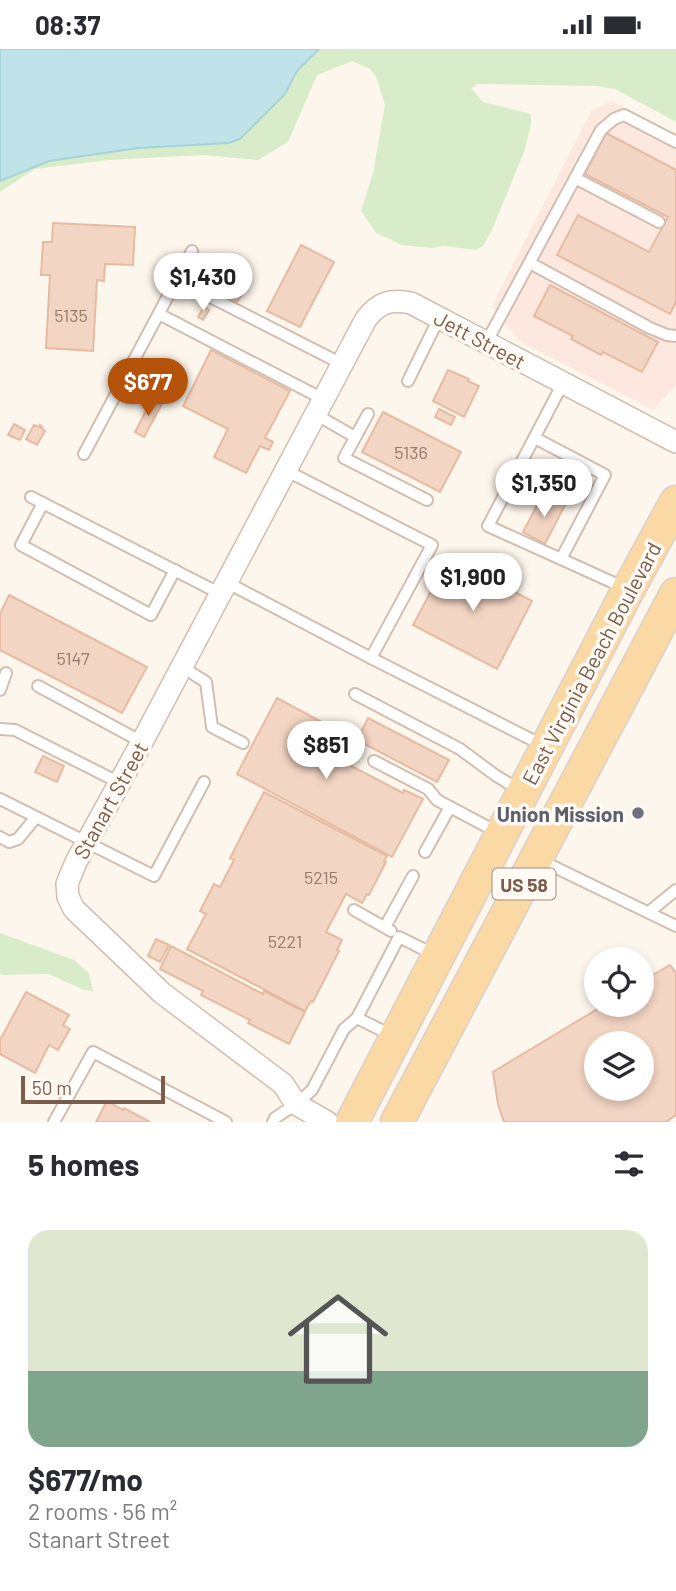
<!DOCTYPE html>
<meta charset="utf-8">
<style>
body{margin:0;font-family:Barlow,sans-serif;background:#f2f2f3;color:#2b2b33;height:100vh;display:flex;flex-direction:column;font-size:26px;white-space:nowrap}
*{box-sizing:border-box;margin:0}
p{font-size:23px;color:#7c7c81}
.icon{flex:none;width:38px;height:38px;fill:none;stroke:currentColor;stroke-width:2;stroke-linecap:round;stroke-linejoin:round}
.map{position:relative;height:1073px;overflow:hidden}
.drawer{display:flex;flex-direction:column;background:#fff;flex:1}
.drawer>*{flex:none}
.tools{position:absolute;left:584px;top:898px;display:grid;gap:14px}
.tools a{display:grid;place-items:center;width:70px;height:70px;border-radius:50%;background:#fff;box-shadow:0 4px 10px #0003;font-size:35px}
.scale{position:absolute;left:21px;bottom:18px;width:144px;box-sizing:border-box;padding-left:7px;border:4px solid #7a5c4d;border-top:0;font-size:19px;line-height:24px;white-space:nowrap;color:#7a5c4d;-webkit-text-stroke:5px #fffaf3;paint-order:stroke}
.price{position:absolute;translate:-50% -60px;padding:0 16px;border-radius:24px;background:#fff;color:#222;font-size:23px;line-height:46px;filter:drop-shadow(0 2px 4px #0008)}
.price::after{content:'';position:absolute;left:50%;top:42px;width:21px;height:16px;margin-left:-10px;background:inherit;clip-path:polygon(0 0,100% 0,50% 100%)}
.price.current{background:#b45309;color:#fff}
ul{padding:0;list-style:none}
li{display:grid;align-content:center;gap:14px;height:371px;padding:0 28px}
li span{display:grid;place-items:center;height:217px;border-radius:21px;color:#555}
li>.icon{margin-inline-start:auto}
span .icon{width:126px;height:126px;fill:#fffc;stroke-width:1}
li b{font-size:30px}
h2{display:flex;justify-content:space-between;align-items:center;height:84px;padding:0 28px;font-size:30px}
.status{display:flex;justify-content:space-between;align-items:center;height:49px;padding:0 35px;background:#fff;direction:ltr}
.status svg{height:19px;fill:currentColor}
.map>svg:first-child{display:block}
.commercial{fill:#fde8e0}
.green{fill:#d8ecc9}
.water{fill:#bfe3e8;stroke:#a5d3da;stroke-width:2}
.building{fill:#f3d5c3;stroke:#e6bba3;stroke-width:2;fill-rule:evenodd}
.lines{fill:none;stroke-linecap:round;stroke-linejoin:round}
.service-casing{stroke:#d1beb0;stroke-width:14}
.minor-casing{stroke:#d1beb0;stroke-width:24}
.primary-casing{stroke:#dad1cd;stroke-width:35}
.service{stroke:#fff;stroke-width:10}
.minor{stroke:#fff;stroke-width:21}
.primary{stroke:#fbd9a5;stroke-width:32}
.worship-dot{fill:#6b7280;stroke:#fffaf3;stroke-width:2.5}
.labels{text-anchor:middle;dominant-baseline:central;stroke-width:7;stroke-linejoin:round;paint-order:stroke}
.number-label{font-size:18px;fill:#987a6a}
.shield{fill:#fffaf3;stroke:#a28b7f;stroke-width:2}
.shield-label{font-size:19px;font-weight:bold;fill:#7a5c4d}
.street-label{font-size:21px;fill:#7a5c4d;stroke:#fffaf3}
.worship-label{font-size:21px;font-weight:bold;fill:#5b616d;stroke:#fffaf3;text-anchor:end}
</style>
<div class="status"><b>08:37</b><svg viewBox="0 0 49 12"><path d="M0 12V9h3v3zM5 12V6h3v6zM10 12V3h3v9zM15 12V0h3v12zM26 1h20v11H26zM47 4h2v5h-2z"/></svg></div>
<div class="map">
<svg width="676" height="1073" viewBox="0 0 676 1073">
<rect width="100%" height="100%" fill="#fdf6ec"/>
<path class="commercial" d="M612,52L676,87V336L653,361L519,292L492,257L591,62Z"/>
<g class="green">
<path d="M319,0H676V73L615,40L597,37L478,35L471,39L483,53L531,65V76L524,103L492,181L483,197L476,201L443,197L431,199L402,196L376,184L361,162L373,124L385,56L376,28L370,20L352,12L317,26L288,93L258,111L203,106L108,111L35,120L0,143V132L49,112L138,99L229,94L240,90L285,45L297,22Z"/>
<path d="M0,884L74,911L89,924L93,942L84,941L49,925L3,926L0,925Z"/>
</g>
<path class="water" d="M0,0H319L297,22L285,45L240,90L229,94L138,99L49,112L0,132Z"/>
<g class="building">
<path d="M606,84L676,121V253L670,265L557,206L578,166L649,203L668,168L585,125Z"/>
<path d="M53,174L135,178L133,216L105,215L104,232L97,231L93,302L46,299L50,226H41L43,193H52Z"/>
<path d="M301,196L334,213L300,278L267,262Z"/>
<path d="M550,236L658,293L642,323L603,303L601,306L571,290L573,287L534,267Z"/>
<path d="M235,237L244,243L237,253L229,248Z"/>
<path d="M204,258L209,261L203,271L198,268Z"/>
<path d="M211,301L290,342L265,389L273,393L269,401L260,397L246,424L214,408L228,380L183,357Z"/>
<path d="M448,321L469,330L468,332L479,337L464,368L433,352Z"/>
<path d="M152,350L162,355L144,388L135,383Z"/>
<path d="M439,360L455,368L451,376L435,368Z"/>
<path d="M383,363L461,403L440,443L362,403Z"/>
<path d="M14,375L25,381L20,391L8,386Z"/>
<path d="M34,376L39,378L40,376L42,378L41,379L45,382L37,396L26,390Z"/>
<path d="M543,445L565,456L545,495L523,483Z"/>
<path d="M449,508L532,552L497,620L413,576Z"/>
<path d="M9,546L147,618L122,664L0,601V565Z"/>
<path d="M277,649L329,677L317,699L403,744L404,741L423,750L392,808L237,725Z"/>
<path d="M368,669L449,711L437,733L357,691Z"/>
<path d="M43,707L64,717L57,733L35,723Z"/>
<path d="M264,743L387,807L384,812L386,813L369,846L367,845L362,854L346,845L326,883L342,891L337,901L339,902L313,953L311,952L305,962L187,900L206,865L200,862L214,835L220,838L234,811L230,809Z"/>
<path d="M156,890L169,896L160,913L148,907Z"/>
<path d="M171,897L263,945L264,942L305,963L289,995L248,974L250,971L201,946L203,942L160,920Z"/>
<path d="M670,916L676,924V1066L666,1073H504L498,1055L493,1023L604,956H642V932ZM597,994H642V1040H597Z"/>
<path d="M26,943L69,966L63,976L70,980L58,1001L49,996L35,1024L0,1005V991Z"/>
<path d="M107,1052L123,1061L124,1059L150,1073H96Z"/>
</g>
<g class="lines">
<g class="service-casing">
<g id="service">
<path d="M575,129L659,173"/>
<path d="M530,214L650,279L667,286L676,287"/>
<path d="M177,231L342,315"/>
<path d="M159,265L323,350"/>
<path d="M486,294L601,81L614,70L624,66L676,93"/>
<path d="M408,332L439,269"/>
<path d="M563,334L488,477L625,539"/>
<path d="M315,365L355,388"/>
<path d="M368,365L344,409L427,451"/>
<path d="M535,389L605,426L561,510"/>
<path d="M84,405L192,202"/>
<path d="M285,421L432,496L371,609"/>
<path d="M31,448L221,545"/>
<path d="M43,454L21,496L151,566L175,521"/>
<path d="M226,533L371,609L544,697"/>
<path d="M182,618L206,633L212,678L243,694"/>
<path d="M38,637L142,693"/>
<path d="M0,641L6,624"/>
<path d="M355,645L460,700L495,726L521,742"/>
<path d="M0,680L15,681L120,734"/>
<path d="M374,712L428,740L437,751L450,758"/>
<path d="M0,750L154,827L204,733"/>
<path d="M0,788L9,793L18,790L36,768"/>
<path d="M425,803L450,758L499,784"/>
<path d="M540,811L676,877"/>
<path d="M354,861L391,882"/>
<path d="M649,863L676,841"/>
<path d="M385,878L413,827"/>
<path d="M357,969L395,988"/>
<path d="M54,1073L93,1003L226,1073"/>
<path d="M273,1073L275,1069L296,1055L312,1041L344,980L357,969L399,888L437,907"/>
</g>
</g>
<g class="minor-casing">
<path id="minor" d="M327,1073L296,1055L283,1035L162,944L74,860L68,848L67,835L76,813L142,693L366,270C379,253 391,250 411,254L676,393"/>
</g>
<g class="primary-casing">
<g id="primary">
<path d="M352,1073L628,541L676,453"/>
<path d="M397,1073L676,545"/>
</g>
</g>
<use href="#service" class="service"/>
<use href="#minor" class="minor"/>
<use href="#primary" class="primary"/>
</g>
<circle class="worship-dot" cx="638" cy="764" r="7"/>
<g class="labels">
<g class="number-label">
<text x="71" y="266">5135</text>
<text x="411" y="403">5136</text>
<text x="73" y="609">5147</text>
<text x="321" y="828">5215</text>
<text x="285" y="892">5221</text>
</g>
<rect class="shield" x="492.5" y="819.5" width="63" height="31" rx="5"/>
<g class="shield-label">
<text x="524" y="835">US 58</text>
</g>
<g class="street-label">
<text transform="translate(480 290) rotate(28)">Jett Street</text>
<text transform="translate(591 614) rotate(-62)">East Virginia Beach Boulevard</text>
<text transform="translate(110 751) rotate(-61)">Stanart Street</text>
</g>
<g class="worship-label">
<text x="624" y="764">Union Mission</text>
</g>
</g>
</svg>
<div class="tools">
<a><svg class="icon" aria-label="locate" viewBox="0 0 24 24"><circle cx="12" cy="12" r="6"/><path d="M12 2v4M12 18v4M2 12h4M18 12h4"/></svg></a>
<a><svg class="icon" aria-label="layers" viewBox="0 0 24 24"><path d="M12 4l9 5-9 5-9-5zM3 14l9 5 9-5"/></svg></a>
</div>
<div class="scale">50 m</div>
<b class="price" style="left:203px;top:264px">$1,430</b>
<b class="price current" style="left:148px;top:369px">$677</b>
<b class="price" style="left:544px;top:470px">$1,350</b>
<b class="price" style="left:473px;top:564px">$1,900</b>
<b class="price" style="left:326px;top:732px">$851</b>
</div>
<section class="drawer">
<h2>5 homes<svg class="icon" aria-label="filters" viewBox="0 0 24 24"><path d="M4 7h16M4 17h16"/><circle cx="9" cy="7" r="2"/><circle cx="15" cy="17" r="2"/></svg></h2>
<ul>
<li><span style="background:linear-gradient(#dfe7d0 65%,#7fa58c 0)"><svg class="icon" aria-label="home" viewBox="0 0 24 24"><path d="M3 11l9-7 9 7M6 9v11h12V9"/></svg></span><div><b>$677/mo</b><p>2 rooms · 56 m²</p><p>Stanart Street</p></div></li>
</ul>
</section>
